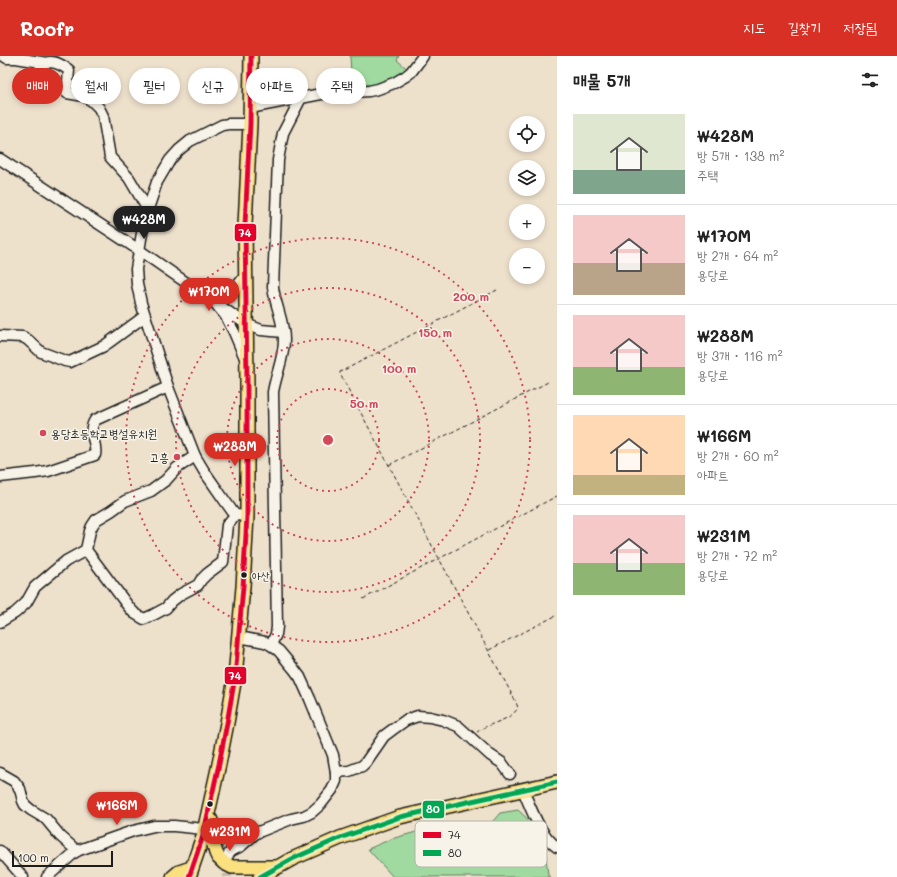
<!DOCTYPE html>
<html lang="ko">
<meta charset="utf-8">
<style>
body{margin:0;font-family:Mali,"Poor Story",sans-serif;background:#f6f6f6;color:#222;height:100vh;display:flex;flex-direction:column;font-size:15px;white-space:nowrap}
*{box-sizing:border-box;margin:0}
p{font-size:13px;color:#767676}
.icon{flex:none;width:22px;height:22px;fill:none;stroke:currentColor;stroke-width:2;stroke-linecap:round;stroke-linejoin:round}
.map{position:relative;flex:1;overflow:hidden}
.drawer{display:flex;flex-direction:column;background:#fff;width:340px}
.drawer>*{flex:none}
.guide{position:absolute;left:12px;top:12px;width:380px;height:36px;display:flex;gap:8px}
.controls{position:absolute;left:509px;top:60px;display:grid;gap:8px}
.controls a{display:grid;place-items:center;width:36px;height:36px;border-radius:50%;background:#fff;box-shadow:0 2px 6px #0003;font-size:20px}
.scale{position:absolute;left:12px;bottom:10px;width:101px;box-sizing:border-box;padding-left:4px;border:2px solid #1c1c1c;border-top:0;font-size:11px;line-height:14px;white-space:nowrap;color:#1c1c1c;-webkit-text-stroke:3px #f7f3e8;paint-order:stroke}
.price{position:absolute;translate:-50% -34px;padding:0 9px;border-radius:14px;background:#d93025;color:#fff;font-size:13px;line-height:26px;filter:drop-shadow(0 1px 2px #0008)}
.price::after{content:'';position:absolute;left:50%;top:24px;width:12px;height:9px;margin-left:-6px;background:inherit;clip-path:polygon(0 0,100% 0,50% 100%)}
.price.on{background:#222;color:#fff}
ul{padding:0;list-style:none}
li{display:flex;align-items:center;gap:12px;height:100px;padding:0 16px}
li+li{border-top:1px solid #e0e0e0}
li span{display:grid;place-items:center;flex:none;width:112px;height:80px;border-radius:0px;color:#555}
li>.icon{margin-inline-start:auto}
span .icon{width:48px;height:48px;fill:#fffc;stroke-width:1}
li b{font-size:17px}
h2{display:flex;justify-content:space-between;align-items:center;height:48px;padding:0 16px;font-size:17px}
.pill{padding:0 14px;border-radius:18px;background:#fff;box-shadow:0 2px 6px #0003;font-size:14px;line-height:36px}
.pill.on{background:#d93025;color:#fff}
header{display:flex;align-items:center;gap:24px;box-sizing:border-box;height:56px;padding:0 20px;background:#d93025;color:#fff}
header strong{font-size:19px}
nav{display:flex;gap:22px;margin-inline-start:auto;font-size:14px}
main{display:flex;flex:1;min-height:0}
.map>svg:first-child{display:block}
.green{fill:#a0daa0;stroke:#5e7b5e}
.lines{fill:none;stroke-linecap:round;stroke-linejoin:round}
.minor-tunnel{stroke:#c4baa9;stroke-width:10;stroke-dasharray:10 5;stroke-linecap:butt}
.minor-casing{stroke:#1c1c1c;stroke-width:13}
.major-casing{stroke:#1c1c1c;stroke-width:16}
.path{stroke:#1c1c1c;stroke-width:1;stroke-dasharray:4 3;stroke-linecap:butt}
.minor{stroke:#f7f3e8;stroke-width:10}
.major{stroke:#fbe080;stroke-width:13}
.bus-1-casing{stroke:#f7f3e8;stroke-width:8}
.bus-2-casing{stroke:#f7f3e8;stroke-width:8}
.bus-1{stroke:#e4002b;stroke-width:5}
.bus-2{stroke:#00a651;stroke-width:5}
.ring{fill:none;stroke:#d1495b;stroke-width:2;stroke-dasharray:2 4}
.poi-dot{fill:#d1495b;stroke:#f7f3e8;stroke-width:1.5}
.bus-dot{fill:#1c1c1c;stroke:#f7f3e8;stroke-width:1.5}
.labels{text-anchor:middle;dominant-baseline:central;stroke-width:3;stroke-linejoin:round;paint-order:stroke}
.bus-label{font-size:11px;fill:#1c1c1c;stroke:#f7f3e8;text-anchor:start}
.poi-label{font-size:12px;fill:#1c1c1c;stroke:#f7f3e8;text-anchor:start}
.key{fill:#f7f3e8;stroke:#b5b2ab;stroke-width:1}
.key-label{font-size:11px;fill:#1c1c1c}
.centre{fill:#d1495b;stroke:#f7f3e8;stroke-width:2}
.ring-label{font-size:12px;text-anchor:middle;font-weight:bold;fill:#d1495b;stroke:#f7f3e8;stroke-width:3;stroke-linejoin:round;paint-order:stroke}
.line-badge{stroke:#f7f3e8;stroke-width:1.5}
.badge-label{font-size:11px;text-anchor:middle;font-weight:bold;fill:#fff}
</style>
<header>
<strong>Roofr</strong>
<nav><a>지도</a><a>길찾기</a><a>저장됨</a></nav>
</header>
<main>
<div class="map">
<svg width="557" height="821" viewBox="0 0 557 821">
<rect width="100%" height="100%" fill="#eee1cc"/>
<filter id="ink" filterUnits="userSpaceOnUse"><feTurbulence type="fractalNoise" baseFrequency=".025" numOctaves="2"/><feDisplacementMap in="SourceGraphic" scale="8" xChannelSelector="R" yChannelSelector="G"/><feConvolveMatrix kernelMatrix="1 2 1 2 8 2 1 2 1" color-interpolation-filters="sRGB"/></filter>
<g filter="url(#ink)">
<g class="green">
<path d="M350,0H399L397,4L411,16L406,20L352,36Z"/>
<path d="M518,754L533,768L546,800L548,819L550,821H393L368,793L391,783L427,773L437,782L466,781L486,773L500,757Z"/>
</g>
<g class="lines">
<path class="minor-tunnel" d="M226,803L227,821"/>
<g class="minor-casing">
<g id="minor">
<path d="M4,0L7,2H16L47,7"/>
<path d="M34,28C36,23 39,13 42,10C50,1 62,9 69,14L67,37L84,40L92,45L99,52L103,60L110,101L129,122L148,154"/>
<path d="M250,52L321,38L369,35L378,33L394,27L406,20L411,16L423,0"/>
<path d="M0,103L139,194L246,268L261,274L283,276"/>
<path d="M0,280L23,281L28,284L41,296L65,305L70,306L104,290L145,260"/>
<path d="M245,302L234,276L225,259L215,247L226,242L234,234L246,219"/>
<path d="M195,400L177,412L166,424L151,435L125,445L111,455L96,464L92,470L90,475L86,494L128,550L134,557L144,563L153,559L166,552L172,545L181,538L198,529L201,524L207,518L223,506L227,469L235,459"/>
<path d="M0,421L35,417L48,415L92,400L95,399C98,385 86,378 95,364L168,331"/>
<path d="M247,460L235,459L225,445L204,415L195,400L168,331L141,247L137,228L136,213L144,165L157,126L170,104L179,94L190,85L222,69L229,68H250"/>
<path d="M0,566L15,557L26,547L35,531L66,505L86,494"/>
<path d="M271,589L276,578L277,571L273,336C276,318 284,302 284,284C284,265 275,249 273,231L278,104L283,77L301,42"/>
<path d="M336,716L349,715L362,710L366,706L384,680L392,674L406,664L418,660L430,661L443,664L458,670L490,699L502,707L510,718"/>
<path d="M0,717L14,725L20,733L23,745L25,749L31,754L46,763L60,780L77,795"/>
<path d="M523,734C531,752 540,780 557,791"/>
<path d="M0,795L23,821"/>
<path d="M226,802L231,795L241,790L256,777L291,763L304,760L312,756L321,748L332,734L336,725V716L333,699L310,643L300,621L294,613L279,595L271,589L265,586L239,581"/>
<path d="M47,821L74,797L79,794L133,775L154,770H174L204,773"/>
</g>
</g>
<g class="major-casing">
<g id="major">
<path d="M211,764L212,783L216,797L218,801L224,807L232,811H277"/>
<path d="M173,821L179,816L191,812"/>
<path d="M189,821L203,780L219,708L227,667L235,621L243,531L247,460V326L245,169L250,68L251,0"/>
<path d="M260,821L292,803L340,782L400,761L557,726"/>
</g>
</g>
<g class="path">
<path d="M389,409L550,325"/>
<path d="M363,543L557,440"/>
<path d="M489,594L557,559"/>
<path d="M477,676C480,674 484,671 488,670C498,665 511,663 518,652L516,646L340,318V316L352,310L497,234"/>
</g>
<use href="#minor" class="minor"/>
<use href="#major" class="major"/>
<g class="bus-1-casing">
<path id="bus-1" d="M189,821L203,780L219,708L227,667L235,621L243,531L247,460V326L245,169L250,68L251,0"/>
</g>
<g class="bus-2-casing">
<path id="bus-2" d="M260,821L292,803L340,782L400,761L557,726"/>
</g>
<use href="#bus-1" class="bus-1"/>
<use href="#bus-2" class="bus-2"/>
</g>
</g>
<g class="ring">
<circle cx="328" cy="384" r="51"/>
<circle cx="328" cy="384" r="101"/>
<circle cx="328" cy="384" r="152"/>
<circle cx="328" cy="384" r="202"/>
</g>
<g class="poi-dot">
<circle cx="43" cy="377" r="4"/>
<circle cx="177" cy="401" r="4"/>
</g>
<g class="bus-dot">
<circle cx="244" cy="519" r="3.5"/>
<circle cx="210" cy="748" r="3.5"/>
</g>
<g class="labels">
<g class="bus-label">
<text x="252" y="519">아산</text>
</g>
<g class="poi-label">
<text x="51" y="377">용당초등학교병설유치원</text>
<text x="169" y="401" text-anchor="end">고흥</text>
</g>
</g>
<rect x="415" y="765" width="132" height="46" rx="6" class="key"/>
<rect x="423" y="776" width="18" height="6" fill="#e4002b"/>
<rect x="423" y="794" width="18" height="6" fill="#00a651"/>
<g class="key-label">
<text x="448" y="783">74</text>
<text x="448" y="801">80</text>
</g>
<circle cx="328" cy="384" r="6" class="centre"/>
<g class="ring-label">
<text x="471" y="245">200 m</text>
<text x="435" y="281">150 m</text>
<text x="399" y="317">100 m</text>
<text x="364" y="352">50 m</text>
</g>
<g class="line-badge">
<rect x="234" y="167" width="23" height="19" rx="4" fill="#e4002b"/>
<rect x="224" y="610" width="23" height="19" rx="4" fill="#e4002b"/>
<rect x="422" y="744" width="23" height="19" rx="4" fill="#00a651"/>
</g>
<g class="badge-label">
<text x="245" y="181">74</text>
<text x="235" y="624">74</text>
<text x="433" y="757">80</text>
</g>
</svg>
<div class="controls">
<a><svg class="icon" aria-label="locate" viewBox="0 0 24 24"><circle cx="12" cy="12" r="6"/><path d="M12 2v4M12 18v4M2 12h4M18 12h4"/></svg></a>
<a><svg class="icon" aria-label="layers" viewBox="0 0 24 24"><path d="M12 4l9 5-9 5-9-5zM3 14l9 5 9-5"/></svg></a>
<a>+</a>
<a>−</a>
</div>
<div class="scale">100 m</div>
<b class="price on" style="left:144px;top:184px">₩428M</b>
<b class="price" style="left:209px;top:256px">₩170M</b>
<b class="price" style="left:235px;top:411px">₩288M</b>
<b class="price" style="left:117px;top:770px">₩166M</b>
<b class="price" style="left:230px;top:796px">₩231M</b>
<div class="guide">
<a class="pill on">매매</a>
<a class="pill">월세</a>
<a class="pill">필터</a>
<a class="pill">신규</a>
<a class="pill">아파트</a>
<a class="pill">주택</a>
</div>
</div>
<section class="drawer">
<h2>매물 5개<svg class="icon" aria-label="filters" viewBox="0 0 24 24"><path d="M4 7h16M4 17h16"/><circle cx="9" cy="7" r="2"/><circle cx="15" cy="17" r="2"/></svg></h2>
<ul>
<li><span style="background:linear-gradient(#dfe7d0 70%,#7fa58c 0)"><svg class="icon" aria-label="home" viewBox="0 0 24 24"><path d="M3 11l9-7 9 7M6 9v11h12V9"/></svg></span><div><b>₩428M</b><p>방 5개 · 138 m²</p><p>주택</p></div></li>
<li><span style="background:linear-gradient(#f6c9c9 60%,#b9a48a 0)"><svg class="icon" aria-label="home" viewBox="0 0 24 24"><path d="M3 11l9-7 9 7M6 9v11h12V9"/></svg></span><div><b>₩170M</b><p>방 2개 · 64 m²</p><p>용당로</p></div></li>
<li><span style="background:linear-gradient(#f6c9c9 65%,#8fb573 0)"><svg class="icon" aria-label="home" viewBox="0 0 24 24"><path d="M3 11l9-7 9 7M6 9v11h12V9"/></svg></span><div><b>₩288M</b><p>방 3개 · 116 m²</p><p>용당로</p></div></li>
<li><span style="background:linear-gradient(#ffd9b3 75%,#c2b280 0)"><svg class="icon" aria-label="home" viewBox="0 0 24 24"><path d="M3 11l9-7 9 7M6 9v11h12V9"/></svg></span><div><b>₩166M</b><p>방 2개 · 60 m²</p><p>아파트</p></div></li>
<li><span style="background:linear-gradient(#f6c9c9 60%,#8fb573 0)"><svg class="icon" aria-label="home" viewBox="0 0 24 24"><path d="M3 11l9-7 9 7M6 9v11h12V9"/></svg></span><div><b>₩231M</b><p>방 2개 · 72 m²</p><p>용당로</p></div></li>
</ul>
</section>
</main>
